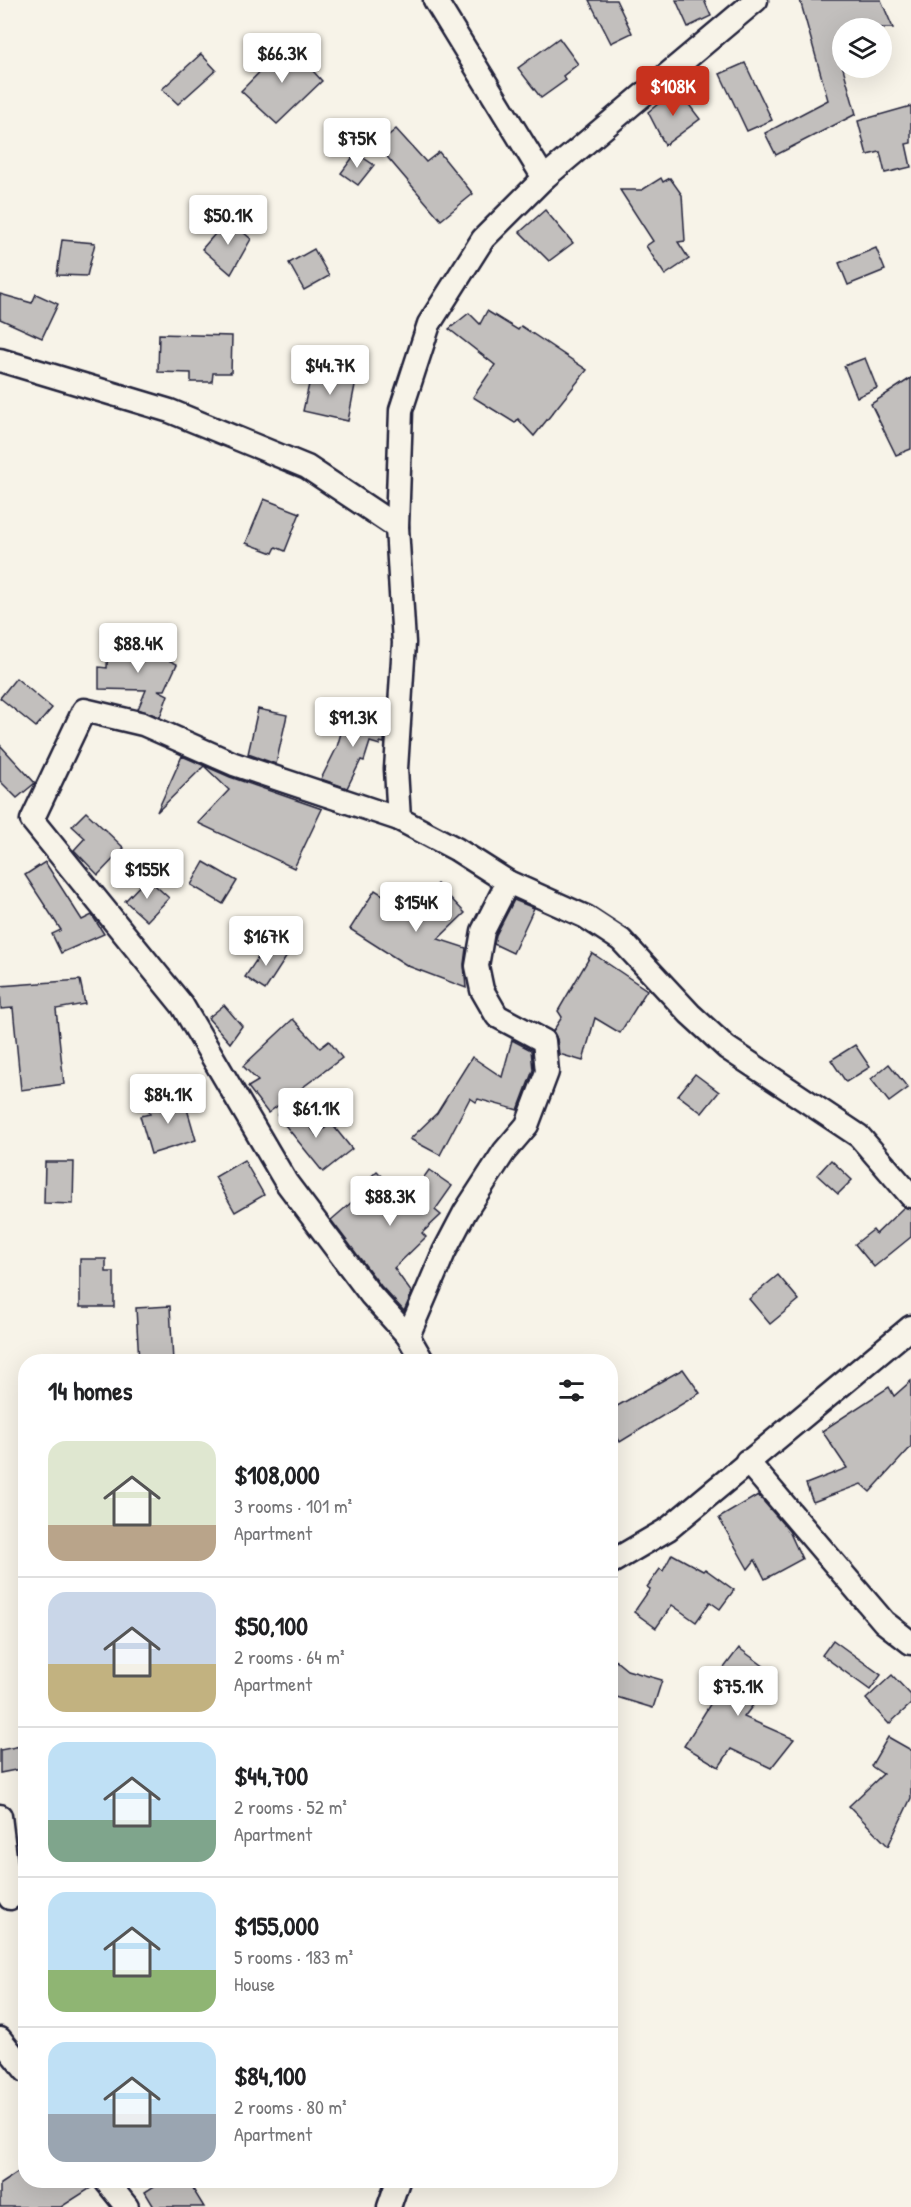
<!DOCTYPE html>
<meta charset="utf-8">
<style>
body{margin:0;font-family:"Patrick Hand",sans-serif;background:#f2f2f2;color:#202124;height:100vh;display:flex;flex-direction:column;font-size:22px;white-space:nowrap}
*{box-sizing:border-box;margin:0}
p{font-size:20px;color:#757577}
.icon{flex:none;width:33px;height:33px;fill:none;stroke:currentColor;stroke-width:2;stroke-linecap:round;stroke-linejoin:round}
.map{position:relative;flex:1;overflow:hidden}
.drawer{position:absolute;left:18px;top:1354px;width:600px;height:834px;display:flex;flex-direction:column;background:#fff;border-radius:24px;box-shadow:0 6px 24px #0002}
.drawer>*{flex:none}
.buttons{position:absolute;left:832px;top:18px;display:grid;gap:12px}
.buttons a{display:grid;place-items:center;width:60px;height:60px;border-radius:50%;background:#fff;box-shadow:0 6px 24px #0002;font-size:30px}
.price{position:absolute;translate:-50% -51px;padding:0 14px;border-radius:6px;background:#fff;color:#222;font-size:20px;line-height:39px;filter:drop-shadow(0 2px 3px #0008)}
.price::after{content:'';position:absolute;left:50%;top:36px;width:18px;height:14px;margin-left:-9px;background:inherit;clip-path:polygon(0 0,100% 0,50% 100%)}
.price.selected{background:#c8321e;color:#fff}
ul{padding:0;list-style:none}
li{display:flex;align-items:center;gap:18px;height:150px;padding:0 30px}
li+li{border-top:2px solid #e0e0e0}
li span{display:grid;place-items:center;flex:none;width:168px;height:120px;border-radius:18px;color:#555}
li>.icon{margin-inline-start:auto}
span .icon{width:72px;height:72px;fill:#fffc;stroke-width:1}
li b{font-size:26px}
h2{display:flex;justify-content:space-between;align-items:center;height:72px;padding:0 30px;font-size:26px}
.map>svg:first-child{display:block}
.building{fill:#c2bfbd;stroke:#22223b;stroke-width:1.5}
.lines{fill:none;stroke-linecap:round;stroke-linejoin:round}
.minor-casing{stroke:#22223b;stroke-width:27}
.minor{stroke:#f7f3e8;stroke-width:22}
</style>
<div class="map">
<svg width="911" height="2207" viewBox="0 0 911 2207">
<rect width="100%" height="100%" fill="#f7f3e8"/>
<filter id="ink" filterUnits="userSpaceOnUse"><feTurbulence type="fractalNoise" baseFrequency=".0167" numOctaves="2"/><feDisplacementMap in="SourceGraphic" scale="12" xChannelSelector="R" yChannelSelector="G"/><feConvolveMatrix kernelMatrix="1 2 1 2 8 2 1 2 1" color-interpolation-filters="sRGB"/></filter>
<g filter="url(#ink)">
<g class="building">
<path d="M589,0H616L632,33L611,43Z"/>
<path d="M676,0H704L711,16L688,27Z"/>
<path d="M800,0H881L893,28H843V68L856,114L776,155L765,133L828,100Z"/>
<path d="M559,38L578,64L563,76L566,80L541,98L518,68Z"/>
<path d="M288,43L322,81L277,124L241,91Z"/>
<path d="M201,54L216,70L178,104L162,89Z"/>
<path d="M745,63L772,120L747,131L720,74Z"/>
<path d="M677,89L700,119L665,145L648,112Z"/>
<path d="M911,106V143L906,144L911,167L885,173L880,152L867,155L858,121Z"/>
<path d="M396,129L426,162L439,152L473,194L441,220L377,145Z"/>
<path d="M356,153L374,165L358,185L341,173Z"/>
<path d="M661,178L663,182L670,178L682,195L685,241L678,242L689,259L665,275L646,246L653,241L620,190H642Z"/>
<path d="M545,210L573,243L549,261L520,232Z"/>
<path d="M228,219L251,239L231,274L202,249Z"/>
<path d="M62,240L95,243L87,276L57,275Z"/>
<path d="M876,248L885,270L848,285L839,263Z"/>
<path d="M314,249L329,276L304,290L289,263Z"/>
<path d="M0,294L32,303L36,294L58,304L42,338L0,319Z"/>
<path d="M487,311L518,330L521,326L587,370L534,436L518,419L515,423L473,397L495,365L449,329L469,313L480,324Z"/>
<path d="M159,334L232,336L231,373H213L212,382H191V373L158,372Z"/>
<path d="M865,358L877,388L857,397L844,366Z"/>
<path d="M312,371L356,380L348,421L303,411Z"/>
<path d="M911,378V449L896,455L871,404Z"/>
<path d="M264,499L300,513L285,551L276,547L273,553L246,543Z"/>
<path d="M108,641L146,646L145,649L177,664L165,690H158L168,695L160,717L138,709L146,690L99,689V667L107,668Z"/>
<path d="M16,678L52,708L36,727L0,698Z"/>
<path d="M258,709L287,715L276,764L248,754Z"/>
<path d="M347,712L385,722L384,743L380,742V745L370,742L364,761L361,760L347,788L321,779L337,747Z"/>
<path d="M0,745L35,783L17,798L0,781Z"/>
<path d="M182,756L230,777L322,809L294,868L198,823L229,790L204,766L157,812Z"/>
<path d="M86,812L124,848L98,875L74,850L85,838L72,826Z"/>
<path d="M45,862L82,920L92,915L104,934L61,953L52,934L61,930L25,875Z"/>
<path d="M204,862L237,881L223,904L191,885Z"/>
<path d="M147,878L169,898L147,921L125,901Z"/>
<path d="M437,884L465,913L438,939L466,948L464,964L466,988L408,966L350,929L375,890L409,911Z"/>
<path d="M514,900L534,908L513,953L494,944L496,935Z"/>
<path d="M267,944L287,956L265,990L245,977Z"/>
<path d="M592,953L647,990L620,1033L595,1018L583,1061L559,1054L557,1039L553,1031L562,1017L558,1011Z"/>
<path d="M80,980L85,1004L56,1009L64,1084L21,1090L13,1008L1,1009L0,986Z"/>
<path d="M224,1005L242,1026L230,1043L208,1018Z"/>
<path d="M293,1019L320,1048L329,1041L342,1058L268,1113L248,1087L258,1081L243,1066Z"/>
<path d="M512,1040L531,1050L533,1070L518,1110L478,1099L476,1102L470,1098L440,1155L410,1139L437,1113L472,1057L502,1077Z"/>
<path d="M855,1045L870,1067L846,1082L831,1060Z"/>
<path d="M889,1064L908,1088L889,1102L871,1079Z"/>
<path d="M695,1074L719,1092L702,1113L678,1095Z"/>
<path d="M183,1095L196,1140L151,1154L140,1116L150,1114L147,1106Z"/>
<path d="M290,1104L317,1135L331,1123L352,1149L323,1172L277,1115Z"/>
<path d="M244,1160L264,1195L235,1212L215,1177Z"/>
<path d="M831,1160L852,1180L838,1194L817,1175Z"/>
<path d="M45,1162H74L73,1204L44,1203Z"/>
<path d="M429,1170L452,1186L435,1210L441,1215L422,1233L426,1237L394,1268L412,1293L404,1311L381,1286L331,1220L360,1195L356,1191L377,1171L407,1201Z"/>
<path d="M904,1207L911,1209V1237L874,1267L855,1244L873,1230L876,1234Z"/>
<path d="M80,1259H106V1272H114V1307H80Z"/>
<path d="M778,1275L799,1300L770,1324L749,1299Z"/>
<path d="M170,1306L173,1362H139L136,1308Z"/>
<path d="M683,1369L700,1393L620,1442L610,1425V1410Z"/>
<path d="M911,1381V1447L870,1492L861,1484L813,1502L806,1484L847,1468L822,1431L889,1387L894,1396Z"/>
<path d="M758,1495L789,1531L802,1559L765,1579L755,1560L748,1569L719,1518Z"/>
<path d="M672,1554L703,1571L705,1569L734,1590L720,1609L710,1602L696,1622L672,1605L656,1628L634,1612L650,1589L647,1587L660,1569L663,1571Z"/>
<path d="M833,1640L881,1675L870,1690L822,1655Z"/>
<path d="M739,1648L776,1675L744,1717L794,1739L771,1768L731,1749L719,1767L684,1746L724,1682L717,1677Z"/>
<path d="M610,1656L627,1670L662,1680L653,1708L610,1695Z"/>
<path d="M892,1675L911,1695V1704L889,1724L866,1699Z"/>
<path d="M888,1737L911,1750V1798L888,1846L849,1806L883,1774L871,1766Z"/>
<path d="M26,1745V1768L0,1773V1750Z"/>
<path d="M26,2167V2181H93L94,2186L61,2207H0V2184Z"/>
<path d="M162,2181H188L204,2207H154L145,2192Z"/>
</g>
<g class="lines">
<g class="minor-casing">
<g id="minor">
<path d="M435,0L544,178"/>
<path d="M756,0L544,178L483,239L429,324L401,410L397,527L404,643L396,769L399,819L456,849L508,882L586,917L621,940L690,1014L727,1048L859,1136L911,1196"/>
<path d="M0,360L170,411L307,467L397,527"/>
<path d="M399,819L234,764L143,724L84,710L32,820L182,1005L286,1182L371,1295L408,1336"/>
<path d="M423,1362L408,1336L444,1252L465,1212L504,1152L527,1125L547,1072L544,1041L497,1016L482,990L477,966L483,931L508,882"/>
<path d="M747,1461L884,1622L911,1643"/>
<path d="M610,1563L668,1529L911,1327"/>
<path d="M0,1816L10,1898"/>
<path d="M0,2039L26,2071"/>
<path d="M106,2181L127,2207"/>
<path d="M389,2207L398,2181"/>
</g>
</g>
<use href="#minor" class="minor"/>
</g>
</g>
</svg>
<div class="buttons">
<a><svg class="icon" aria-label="layers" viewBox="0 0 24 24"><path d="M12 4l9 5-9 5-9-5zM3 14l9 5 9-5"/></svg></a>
</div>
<b class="price" style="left:282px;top:84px">$66.3K</b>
<b class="price selected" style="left:673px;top:117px">$108K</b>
<b class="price" style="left:357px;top:169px">$75K</b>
<b class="price" style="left:228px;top:246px">$50.1K</b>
<b class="price" style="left:330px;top:396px">$44.7K</b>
<b class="price" style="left:138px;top:674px">$88.4K</b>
<b class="price" style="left:353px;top:748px">$91.3K</b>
<b class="price" style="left:147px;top:900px">$155K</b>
<b class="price" style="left:416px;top:933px">$154K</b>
<b class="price" style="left:266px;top:967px">$167K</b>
<b class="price" style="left:168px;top:1125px">$84.1K</b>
<b class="price" style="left:316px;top:1139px">$61.1K</b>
<b class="price" style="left:390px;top:1227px">$88.3K</b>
<b class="price" style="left:738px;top:1717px">$75.1K</b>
<section class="drawer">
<h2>14 homes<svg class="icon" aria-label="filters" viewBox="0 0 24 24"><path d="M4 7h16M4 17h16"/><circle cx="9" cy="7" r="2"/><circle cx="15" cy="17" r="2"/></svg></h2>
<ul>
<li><span style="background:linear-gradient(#dfe7d0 70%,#b9a48a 0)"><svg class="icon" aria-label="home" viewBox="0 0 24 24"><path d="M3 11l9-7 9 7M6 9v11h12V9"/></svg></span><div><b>$108,000</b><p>3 rooms · 101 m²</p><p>Apartment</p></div></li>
<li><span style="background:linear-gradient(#c9d6e8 60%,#c2b280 0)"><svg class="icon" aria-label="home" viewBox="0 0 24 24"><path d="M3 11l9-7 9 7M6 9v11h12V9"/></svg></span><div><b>$50,100</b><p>2 rooms · 64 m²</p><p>Apartment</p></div></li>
<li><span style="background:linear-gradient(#bfe0f5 65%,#7fa58c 0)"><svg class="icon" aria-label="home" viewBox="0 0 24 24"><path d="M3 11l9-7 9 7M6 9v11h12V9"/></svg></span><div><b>$44,700</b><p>2 rooms · 52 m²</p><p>Apartment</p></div></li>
<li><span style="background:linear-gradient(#bfe0f5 65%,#8fb573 0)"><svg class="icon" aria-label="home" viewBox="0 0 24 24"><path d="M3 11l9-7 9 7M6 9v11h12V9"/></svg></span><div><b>$155,000</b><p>5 rooms · 183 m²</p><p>House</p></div></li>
<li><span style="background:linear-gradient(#bfe0f5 60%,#9aa5b1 0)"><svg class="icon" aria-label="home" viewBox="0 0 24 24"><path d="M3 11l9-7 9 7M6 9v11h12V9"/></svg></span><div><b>$84,100</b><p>2 rooms · 80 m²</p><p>Apartment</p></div></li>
</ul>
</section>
</div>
